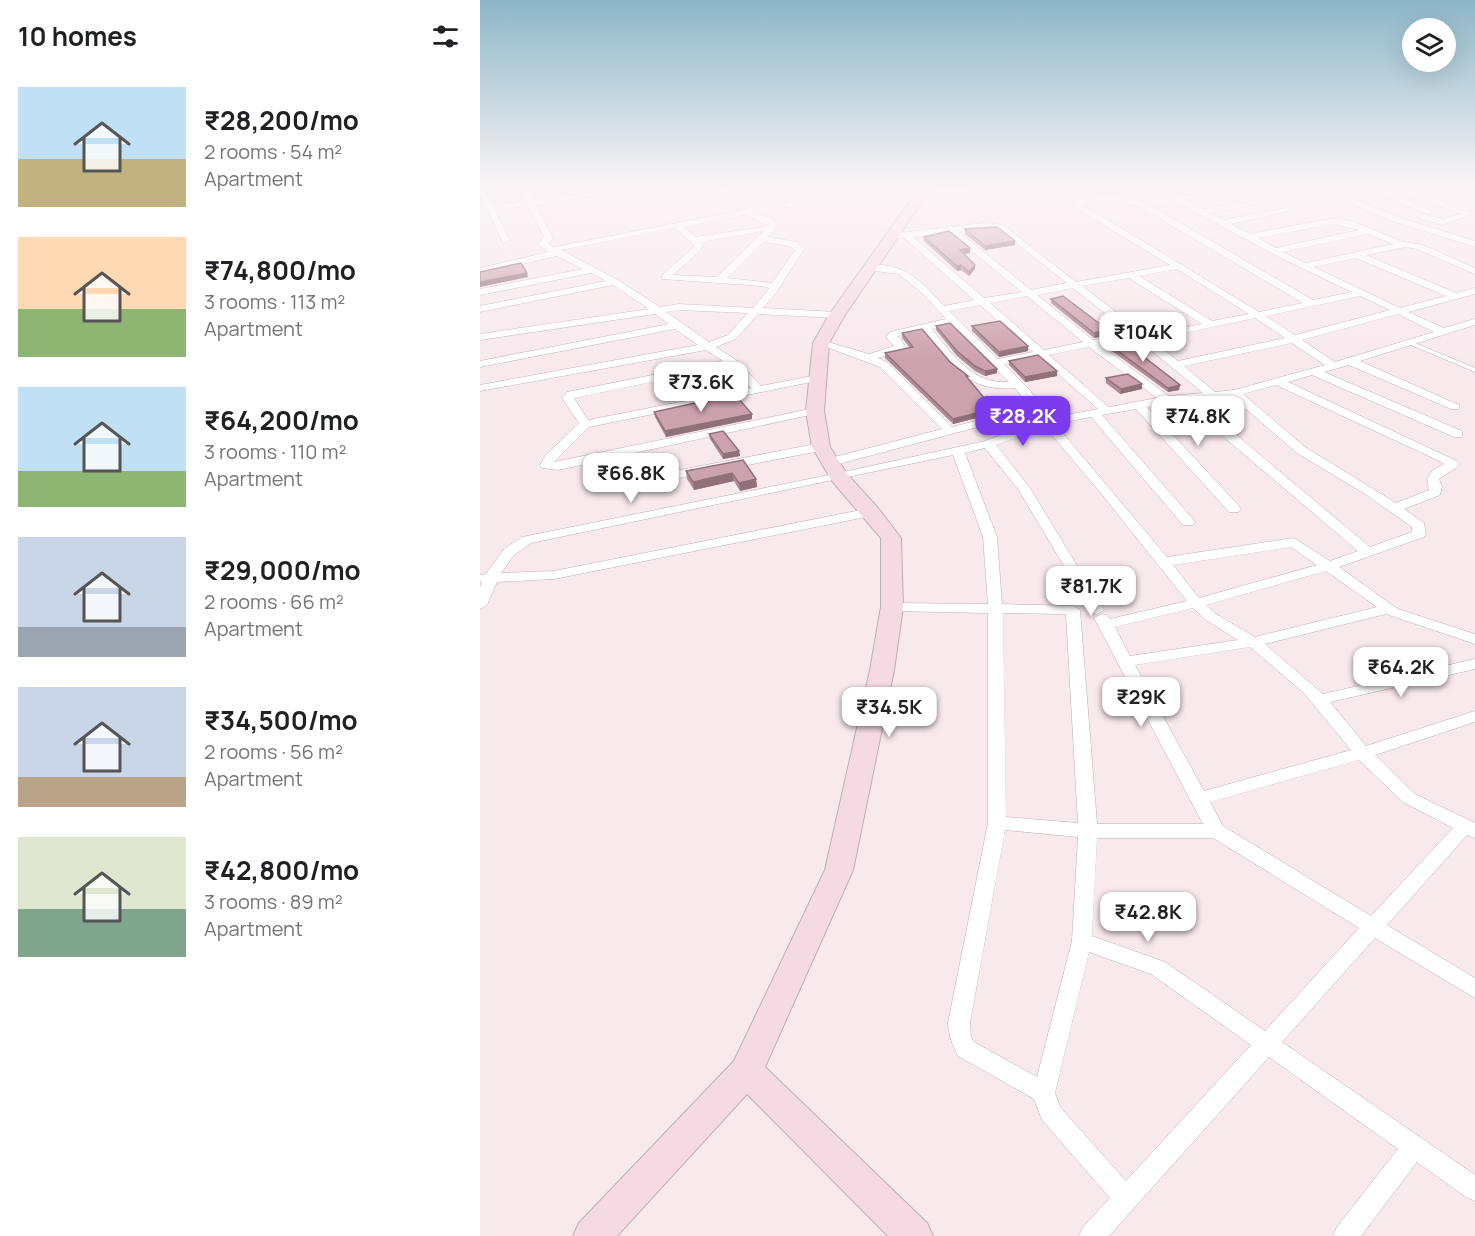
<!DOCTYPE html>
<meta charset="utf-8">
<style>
body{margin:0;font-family:Manrope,sans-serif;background:#f6f6f6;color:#202124;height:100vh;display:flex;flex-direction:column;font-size:22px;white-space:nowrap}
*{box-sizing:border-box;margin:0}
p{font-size:20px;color:#757577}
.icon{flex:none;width:33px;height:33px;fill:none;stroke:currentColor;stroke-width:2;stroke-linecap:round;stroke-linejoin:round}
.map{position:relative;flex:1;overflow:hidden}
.side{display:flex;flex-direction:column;background:#fff;width:480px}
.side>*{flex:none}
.tools{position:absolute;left:922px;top:18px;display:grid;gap:12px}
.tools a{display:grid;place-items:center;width:54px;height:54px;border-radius:50%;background:#fff;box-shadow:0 6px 24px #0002;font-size:30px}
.price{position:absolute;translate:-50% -51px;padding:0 14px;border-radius:12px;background:#fff;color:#222;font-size:20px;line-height:39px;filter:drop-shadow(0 2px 3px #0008)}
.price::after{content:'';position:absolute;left:50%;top:36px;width:18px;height:14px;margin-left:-9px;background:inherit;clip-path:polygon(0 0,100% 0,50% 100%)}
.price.selected{background:#7c3aed;color:#fff}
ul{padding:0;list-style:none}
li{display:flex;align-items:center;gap:18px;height:150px;padding:0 18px}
li span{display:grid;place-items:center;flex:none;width:168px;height:120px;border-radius:0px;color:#555}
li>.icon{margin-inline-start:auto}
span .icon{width:72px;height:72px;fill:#fffc;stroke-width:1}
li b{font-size:26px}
h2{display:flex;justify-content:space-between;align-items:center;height:72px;padding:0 18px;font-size:26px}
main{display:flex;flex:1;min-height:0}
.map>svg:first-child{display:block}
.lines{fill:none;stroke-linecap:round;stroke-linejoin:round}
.lane-casing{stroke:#beafb4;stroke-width:1}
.street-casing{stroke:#beafb4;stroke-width:1}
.secondary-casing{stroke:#beafb4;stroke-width:2}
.lane{fill:#fff;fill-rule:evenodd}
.street{fill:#fff;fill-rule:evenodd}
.secondary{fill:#f6dae3;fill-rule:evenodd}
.wall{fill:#b08b96}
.shaded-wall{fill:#90717a}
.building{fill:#cda2af;stroke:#90717a;stroke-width:1.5}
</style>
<main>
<section class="side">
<h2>10 homes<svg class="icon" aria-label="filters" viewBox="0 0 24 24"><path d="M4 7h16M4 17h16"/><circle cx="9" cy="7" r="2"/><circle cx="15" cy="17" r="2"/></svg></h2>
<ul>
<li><span style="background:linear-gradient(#bfe0f5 60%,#c2b280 0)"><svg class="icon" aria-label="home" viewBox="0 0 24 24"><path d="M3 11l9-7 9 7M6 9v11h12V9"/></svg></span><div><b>₹28,200/mo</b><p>2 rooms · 54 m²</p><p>Apartment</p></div></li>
<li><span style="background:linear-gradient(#ffd9b3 60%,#8fb573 0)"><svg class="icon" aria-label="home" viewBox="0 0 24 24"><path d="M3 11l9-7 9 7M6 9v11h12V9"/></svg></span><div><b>₹74,800/mo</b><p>3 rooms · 113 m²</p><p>Apartment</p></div></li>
<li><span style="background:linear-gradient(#bfe0f5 70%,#8fb573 0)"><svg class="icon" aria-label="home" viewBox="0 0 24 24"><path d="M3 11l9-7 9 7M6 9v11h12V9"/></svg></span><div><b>₹64,200/mo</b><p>3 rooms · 110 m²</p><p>Apartment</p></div></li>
<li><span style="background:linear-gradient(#c9d6e8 75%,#9aa5b1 0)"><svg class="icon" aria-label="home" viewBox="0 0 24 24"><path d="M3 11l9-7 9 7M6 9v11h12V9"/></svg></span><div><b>₹29,000/mo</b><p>2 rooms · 66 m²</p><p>Apartment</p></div></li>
<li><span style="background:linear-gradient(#c9d6e8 75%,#b9a48a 0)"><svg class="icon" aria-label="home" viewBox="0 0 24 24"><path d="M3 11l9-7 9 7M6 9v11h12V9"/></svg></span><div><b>₹34,500/mo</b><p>2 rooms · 56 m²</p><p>Apartment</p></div></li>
<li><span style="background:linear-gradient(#dfe7d0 60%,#7fa58c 0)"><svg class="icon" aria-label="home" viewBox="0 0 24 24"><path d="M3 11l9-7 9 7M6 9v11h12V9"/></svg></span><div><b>₹42,800/mo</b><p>3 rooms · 89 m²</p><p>Apartment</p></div></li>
</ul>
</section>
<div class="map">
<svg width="995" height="1236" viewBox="0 0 995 1236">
<rect width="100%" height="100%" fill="#f8e9ed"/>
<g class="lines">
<g class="lane-casing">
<path id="lane" d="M926,341H930L995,368V372L926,343Z"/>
</g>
<g class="street-casing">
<g id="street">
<path d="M0,187H4L13,206L46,201L39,187H47L54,200L150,187H169L56,205L73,238L68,244L74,247L263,210L271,205L287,187H295L272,212L292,219L298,226L288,237L316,242L324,249L296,293L283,308L357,312L362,315L357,318L278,314L256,339L236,347L256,360L281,386L337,375L343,378L341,380L109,427L74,462L335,408L341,411L339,413L136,457L137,482L341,443L347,447L345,450L137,490L126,488L125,485L124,460L78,470L62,468L60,465L66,455L99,423L82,398L87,392L243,361L226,350L0,391V385L218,345L195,329L0,367V361L189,324L175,314L0,340V334L169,309L133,285L0,312V306L126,281L111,273L0,295V289L103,269L77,256L0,274V268L68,252L58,244L64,237L48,206L15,210L30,241L23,243L8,211L0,213V207H5L0,195ZM265,215L289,226L216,237L203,227ZM195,228L214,245V247L182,275V279L282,286L289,288L288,290L273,308L199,304L180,307L138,280L81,250ZM284,231L237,277L193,275L221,250L223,244L221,242ZM283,242L310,246L315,250L292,283L247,278ZM199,310L268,313L248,335L229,342L186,312ZM250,366L271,388L108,420L94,398Z"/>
<path d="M244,187H253L238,200H232V196Z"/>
<path d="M322,187H330L312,207H306V203Z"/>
<path d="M681,187L699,196L753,187H769L705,200L723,209L796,198L800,200L731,213L744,220L810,207L814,210L751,224L770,234L854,218L872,221L923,242L943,245L995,268V274L937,249L926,247L886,255L976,293L995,288V294L928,312L964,328L995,319V325L880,361L979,405V409H971L869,365L844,372L982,431V437H974L832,375L808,382L977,461L979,464L977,467L959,479L962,487L960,495L924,509L944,523L946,534L944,537L859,567L918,609L995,634V644L906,614L785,644L843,694L995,659V669L850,702L886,746L995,711V722L895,755L935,794L995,823V838L987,835L907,925L995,978V998L895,938L802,1042L995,1175V1201L986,1197L937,1162L881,1236H853L857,1227L918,1149L789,1057L629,1236H599L603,1227L630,1198L562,1120L554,1099L478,1056C472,1044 469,1036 468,1023L508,823V613L412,611L405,607L412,603L508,604L503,537L473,455L51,543L34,555L21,573L74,571L391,508L398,512L391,516L74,579L17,582L7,605L0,609V587L2,582L0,581V575L6,574L24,549L42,537L359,473L505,441L560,421L554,412L355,465H347L345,462L347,459L462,429L400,367L336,343L341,340L389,354L414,346L406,337L410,332L466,319L443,294L419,274L387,270V266C423,260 442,282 464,306L494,300L424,238L407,239V235L410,234L504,223L523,225L596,282L690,265L599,210L594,204L602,199L622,196H640L664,202L689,198L675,190L444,192L440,190L441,188ZM640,201L660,207L823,303L779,312L603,205L622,201ZM696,202L807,261L872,292L833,300L671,206ZM854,224L879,230L796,248L778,238ZM504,229H518L587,283L551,290L479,232ZM470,233L542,292L504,298L433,237ZM888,234L913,244L826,263L803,252ZM876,258L966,296L920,308L834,267ZM697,269L769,314L732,321L659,276ZM649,278L722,324L666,335L602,286ZM593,288L650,333L613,340L557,295ZM547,296L603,342L564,350L510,303ZM880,296L910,310L815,335L786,316ZM500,305L553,352L518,359L469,311ZM918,314L954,332L855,362L822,340ZM775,318L805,338L698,361L672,340ZM471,325L529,382C493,385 472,354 452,329ZM443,331C470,364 488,393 535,388L550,407L472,427L408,363L398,358L424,350L425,346L418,336ZM656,338L723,393L689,396L620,345ZM812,343L845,365L754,390L735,392L704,366ZM609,347L677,398L629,407L569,355ZM559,357L618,409L570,418L549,389L524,364ZM796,385L953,458L964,464L953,470L947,479L949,490L916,503L825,447L763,394ZM752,397L817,453L885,494L932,527V532L890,547L754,433L718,400ZM706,401L746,439L878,551L850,561L814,538L687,557L575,424L611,417L703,525H713L715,522L713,519L622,415L656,409L749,512H759L761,509L759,506L667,407ZM565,427L620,492L707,601L630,619L627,615L622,614L614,618L723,824H617L600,610L593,606L522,604L517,537L485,453L505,448L538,489L612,613L617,614L624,610L550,488L516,445ZM811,547L837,565L719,598L693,565ZM846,571L897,607L775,637L736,614L726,605ZM713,608L726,620L758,640L650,656L635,627ZM523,613L586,614L598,823L526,817ZM770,647L824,693L871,750L724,791L655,665ZM879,760L923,802L973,828L891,916L743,826L730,802ZM525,830L598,837L592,941L557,1077L494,1042L491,1037L490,1023ZM617,838H733L879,928L785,1031L685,962L612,936ZM609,952L671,974L771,1045L646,1181L580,1107L575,1093Z"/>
<path d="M832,187H842L918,217L995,241V247L912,221Z"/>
<path d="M885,187C902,186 912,196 930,194L915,187H925L941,193L995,187V191L950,196L992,214L963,225L940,219L939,217L943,214L963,219L980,214L939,198L925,199L953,212L946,214Z"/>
</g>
</g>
<g class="secondary-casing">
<path id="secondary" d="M440,187H452L365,315L349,343L344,411L350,447L367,474L398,508L421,538L423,607L414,670L373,870L285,1067L447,1223L453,1236H408L267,1094L137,1236H93L99,1223L254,1061L345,870L390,670L401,607V538L352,481L332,447L326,411L333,343L349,315Z"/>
</g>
<use href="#lane" class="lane"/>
<use href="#street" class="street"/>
<use href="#secondary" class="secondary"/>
</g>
<g class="wall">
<path d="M485,229L535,241V245L505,250L485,234Z"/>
<path d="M444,237L490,248V253L483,254L495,269L489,276L481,270L477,271L444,241Z"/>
<path d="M571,299L628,335L614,338L571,303Z"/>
<path d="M456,326L517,369V373L505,376L495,371L477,356L456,330Z"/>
<path d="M492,326L548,346V351L519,357L492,331Z"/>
<path d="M422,333L470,362L488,379L516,413L473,424L405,358V353L430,348L422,338Z"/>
<path d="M626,342L700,385L699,390L688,392L625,346Z"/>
<path d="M529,361L577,376L545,382L529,365Z"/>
<path d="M626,378L662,389L640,394L626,383Z"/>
<path d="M174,412L272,419L186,437L175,417Z"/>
<path d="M229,434L259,451L260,456L243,459L230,439Z"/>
<path d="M263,460L276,479L277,487L260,491L254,481L214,490L207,479L206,471Z"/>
</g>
<g class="shaded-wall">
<path d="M535,241V245L505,250V246Z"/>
<path d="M490,248V253L480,254V250Z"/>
<path d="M481,265V270L477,271V266Z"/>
<path d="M495,265V269L489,276V272Z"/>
<path d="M47,273L48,277L0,287V282Z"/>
<path d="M628,330V335L614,338V333Z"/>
<path d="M548,346V351L519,357V352Z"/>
<path d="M517,369V373L505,376V371Z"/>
<path d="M577,371V376L545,382V377Z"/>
<path d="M662,384V389L640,394L641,389Z"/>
<path d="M700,385L699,390L688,392V388Z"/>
<path d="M516,408V413L473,424V419Z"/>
<path d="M272,414V419L186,437L185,431Z"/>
<path d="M259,451L260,456L243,459V454Z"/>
<path d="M252,473L254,481L214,490L213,482Z"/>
<path d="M276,479L277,487L260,491L259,483Z"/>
</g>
<g class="building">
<path d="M517,227L535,241L505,246L485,229Z"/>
<path d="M469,231L490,248L480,250L495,265L489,272L481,265L477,266L444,237Z"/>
<path d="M41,263L47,273L0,282V272Z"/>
<path d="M583,296L628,330L614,333L571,299Z"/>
<path d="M520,321L548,346L519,352L492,326Z"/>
<path d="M470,323L517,369L505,371L495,366L477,351L456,326Z"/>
<path d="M442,329L470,362L488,376H486L505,399L516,408L473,419L405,353L433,347L422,333Z"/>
<path d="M641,339L700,385L688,388L626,342Z"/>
<path d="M558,355L577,371L545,377L529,361Z"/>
<path d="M648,374L662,384L641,389L626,378Z"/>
<path d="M257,397L272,414L185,431L174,412L220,402Z"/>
<path d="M243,431L259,451L243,454L229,434Z"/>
<path d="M263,460L276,479L259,483L252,473L213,482L206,471Z"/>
</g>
<linearGradient id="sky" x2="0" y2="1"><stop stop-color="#8cb6c7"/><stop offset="0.52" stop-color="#fcf5f7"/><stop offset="1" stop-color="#fcf5f7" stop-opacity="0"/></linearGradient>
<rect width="995" height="360" fill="url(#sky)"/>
</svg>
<div class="tools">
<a><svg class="icon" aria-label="layers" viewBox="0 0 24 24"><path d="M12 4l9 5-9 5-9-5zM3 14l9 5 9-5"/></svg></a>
</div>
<b class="price" style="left:663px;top:363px">₹104K</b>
<b class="price" style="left:221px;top:413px">₹73.6K</b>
<b class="price selected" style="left:543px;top:447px">₹28.2K</b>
<b class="price" style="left:718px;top:447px">₹74.8K</b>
<b class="price" style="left:151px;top:504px">₹66.8K</b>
<b class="price" style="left:611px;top:617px">₹81.7K</b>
<b class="price" style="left:921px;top:698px">₹64.2K</b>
<b class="price" style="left:661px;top:728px">₹29K</b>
<b class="price" style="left:409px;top:738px">₹34.5K</b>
<b class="price" style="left:668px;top:943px">₹42.8K</b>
</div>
</main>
